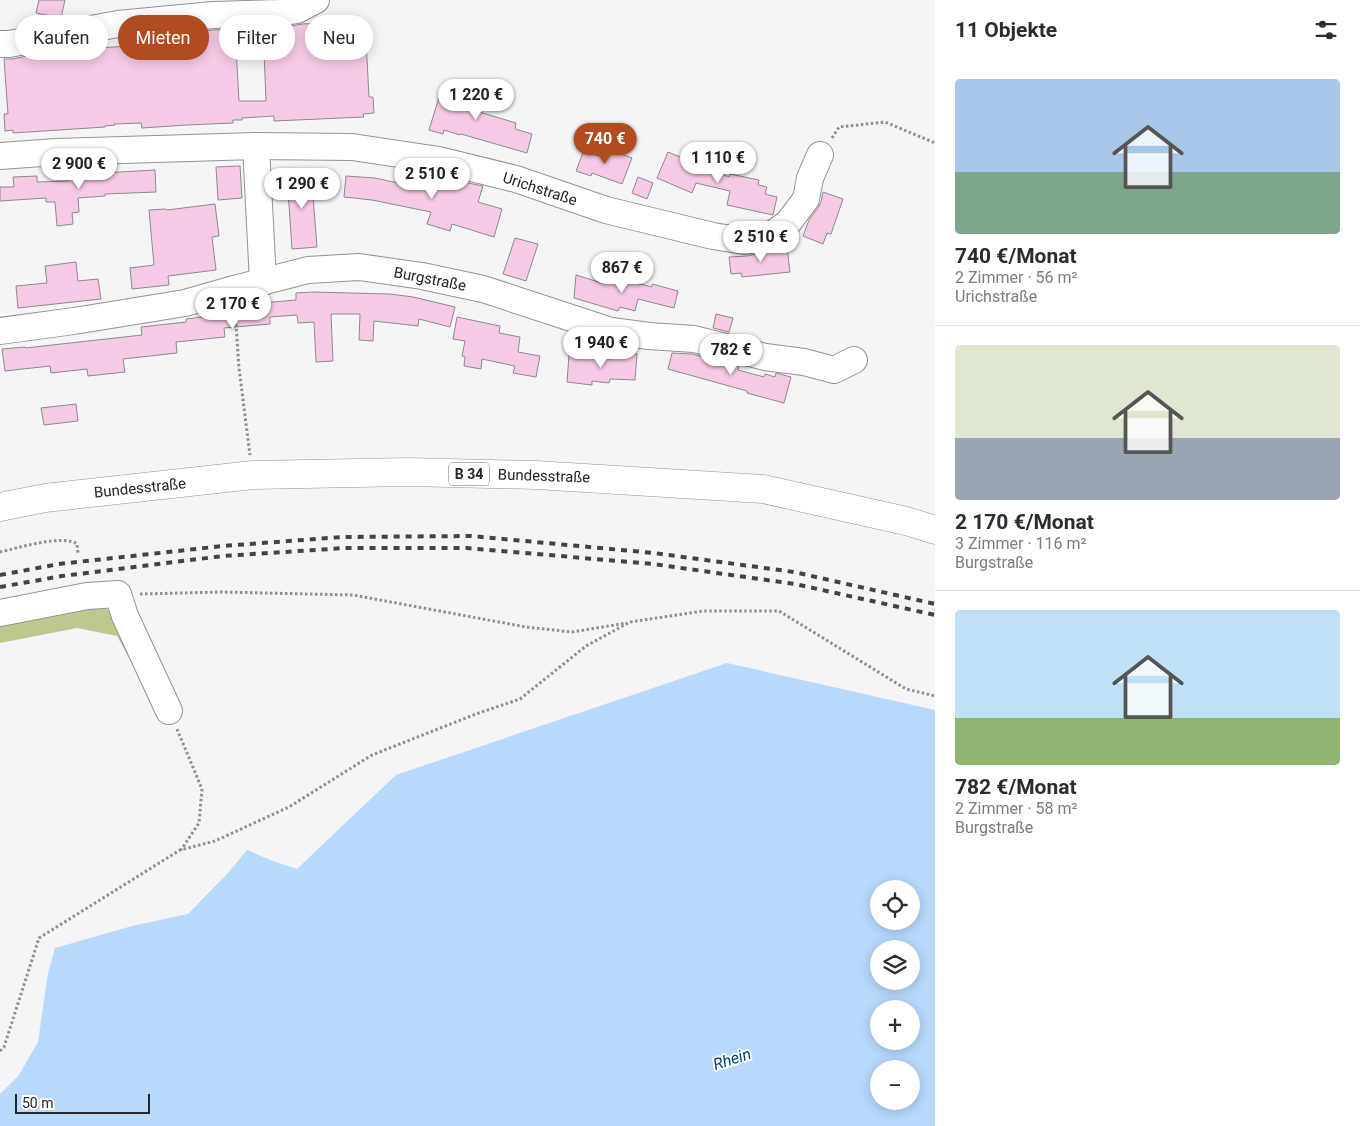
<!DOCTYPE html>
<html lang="de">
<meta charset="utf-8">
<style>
body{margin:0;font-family:Roboto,sans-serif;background:#f2f2f3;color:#2b2b33;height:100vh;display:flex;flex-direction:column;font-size:19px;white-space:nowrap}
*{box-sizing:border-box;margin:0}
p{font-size:16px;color:#7c7c81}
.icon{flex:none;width:28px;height:28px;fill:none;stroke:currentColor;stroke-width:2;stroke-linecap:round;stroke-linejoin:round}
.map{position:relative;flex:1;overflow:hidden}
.side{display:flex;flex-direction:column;background:#fff;width:425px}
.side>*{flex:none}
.hud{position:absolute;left:15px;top:15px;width:475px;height:45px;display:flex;gap:10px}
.tools{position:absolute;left:870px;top:880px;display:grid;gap:10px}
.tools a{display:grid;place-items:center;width:50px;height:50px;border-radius:50%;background:#fff;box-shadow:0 2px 12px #0003;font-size:25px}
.scale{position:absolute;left:15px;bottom:12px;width:135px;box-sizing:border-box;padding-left:5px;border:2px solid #262526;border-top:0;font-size:14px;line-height:18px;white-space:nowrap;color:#262526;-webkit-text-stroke:4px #fff;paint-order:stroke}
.price{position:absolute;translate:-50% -42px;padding:0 11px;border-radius:18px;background:#fff;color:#222;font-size:16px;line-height:32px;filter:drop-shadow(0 1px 2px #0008)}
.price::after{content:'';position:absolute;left:50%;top:30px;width:15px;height:11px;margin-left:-8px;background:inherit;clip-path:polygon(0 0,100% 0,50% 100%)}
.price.current{background:#b14b20;color:#fff}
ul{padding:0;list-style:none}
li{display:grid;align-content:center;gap:10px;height:265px;padding:0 20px}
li+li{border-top:1px solid #e1e1e2}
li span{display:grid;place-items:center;height:155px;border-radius:5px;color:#555}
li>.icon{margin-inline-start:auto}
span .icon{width:90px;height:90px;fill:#fffc;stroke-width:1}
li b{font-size:21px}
h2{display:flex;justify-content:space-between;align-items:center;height:60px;padding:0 20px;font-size:21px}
.chip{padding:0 18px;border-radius:22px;background:#fff;box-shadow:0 2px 12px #0003;font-size:18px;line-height:45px}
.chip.current{background:#b14b20;color:#fff}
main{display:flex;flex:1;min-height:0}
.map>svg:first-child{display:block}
.green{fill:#bbc98f}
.water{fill:#b7d9fc;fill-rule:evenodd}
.building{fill:#f6cae4;stroke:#8d8a8b}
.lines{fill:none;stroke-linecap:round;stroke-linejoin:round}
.minor-casing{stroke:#949396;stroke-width:28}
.major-casing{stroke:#949396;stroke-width:29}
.path{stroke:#908f91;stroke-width:3;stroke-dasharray:2.5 2.5;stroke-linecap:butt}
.minor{stroke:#fff;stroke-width:26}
.major{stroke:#fff;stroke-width:28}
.rail{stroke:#444344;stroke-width:4;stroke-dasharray:6 6;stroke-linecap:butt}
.labels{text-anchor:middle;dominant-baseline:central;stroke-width:4;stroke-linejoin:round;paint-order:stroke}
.shield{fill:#fff;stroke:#676667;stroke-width:1}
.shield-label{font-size:14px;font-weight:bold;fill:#262526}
.street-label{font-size:15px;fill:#262526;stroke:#fff}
.water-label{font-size:16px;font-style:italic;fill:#004376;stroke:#fff}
</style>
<main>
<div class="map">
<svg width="935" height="1126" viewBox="0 0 935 1126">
<rect width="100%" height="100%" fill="#f5f4f7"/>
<path class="green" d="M103,606L110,612L153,701L117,636L77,628L0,643V621Z"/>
<path class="water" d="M727,663L935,710V1126H0V1094L19,1075L38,1042L48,973L55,948L132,926L188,914L228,873L247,850L273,861L297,869L396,775ZM879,889H911V921H879ZM879,949H911V981H879ZM879,1009H911V1041H879ZM879,1069H911V1101H879Z"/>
<g class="building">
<path d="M39,0H65L61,18L36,13Z"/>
<path d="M365,21L369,97H373L374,113L363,114L364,117L274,121V116L242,118V120H233V123L187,125L142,128L141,123L114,124L115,125L105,126V127L13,133V130L5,131L4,114H8L4,59H12L58,50L132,46L131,38L214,30L235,29L239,101H266L263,28H281L302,24Z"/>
<path d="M462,81L483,88L476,111L516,123L515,129L532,134L527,153L461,134L460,135L444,130L443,134L429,130L440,94L457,100Z"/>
<path d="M601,146L632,158L622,184L592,173L591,176L576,171L584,150L598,156Z"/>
<path d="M668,152L729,177L730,174L759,180L758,185L767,187L765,194L777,197L773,215L727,205L730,191L696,183L692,193L657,178Z"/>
<path d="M240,166L242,198L218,200L216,167Z"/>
<path d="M155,170L156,192L105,194V196L78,198L79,212L72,213L73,224L57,226L55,202H46V198L0,201V187H14L13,177L37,176V182L68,181L67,175Z"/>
<path d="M311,171L317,247L292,249L287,176H293V172Z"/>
<path d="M415,172L483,186L478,202L502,209L494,237L452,224L450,231L427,224L431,212L372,200L344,197L346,176L375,178L398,183L399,179L413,182Z"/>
<path d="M638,177L653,183L647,199L632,193Z"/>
<path d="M823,192L843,199L831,234L827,233L823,244L803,236L809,220L818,208L821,202Z"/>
<path d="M215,204L219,236L212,237L216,270L168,276L169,285L132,289L130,268L154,265L149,210L166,209L167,210Z"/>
<path d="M515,238L538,244L526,281L503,274Z"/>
<path d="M787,247L790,272L742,277L741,273L731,274L729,257L747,256L777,248Z"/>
<path d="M76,262L78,281L98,279L101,299L18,308L16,286L47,283L45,266Z"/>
<path d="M576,275L605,284L607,276L652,287V284L678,291L674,308L638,299L635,311L620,307L618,311L574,298Z"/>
<path d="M313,292L390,294L413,297L455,307L450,327L419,319L418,326L374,321L373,341L359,340L360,314H331L333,361L316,362L314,322L298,323L297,315L270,317V324L224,328L225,337L176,342L177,353L123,359L125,372L88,376L87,369L51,373L50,366L5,371L2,349L25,347V348L142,335L141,327L186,322V319L225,314V309L244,307V305H251L250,304L296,300V293Z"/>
<path d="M716,314L733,318L729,332L713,328Z"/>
<path d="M457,317L500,326L499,333L520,337L518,352L540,356L536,377L513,373L515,366L482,359L481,369L464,366L465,357L462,356L465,341L453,339Z"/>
<path d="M623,353L637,354L635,380L610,379L609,383L592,381V385L567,382L569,355L611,359V357H622Z"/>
<path d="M672,353L692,354L739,366L738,370L764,377L765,374L775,377L776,373L791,377L784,403L747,393V391L668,369Z"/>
<path d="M76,404L78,421L44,425L41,408Z"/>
</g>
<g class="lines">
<g class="minor-casing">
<g id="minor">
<path d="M0,44H9L118,24L213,15L279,13L297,10L316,0"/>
<path d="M256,146L263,282"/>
<path d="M0,156L56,152L256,146L352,147L439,160L516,179L606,210L713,236L744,241L771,235L788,223L806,199L810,178L820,155"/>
<path d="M0,331L74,321L185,303L234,289L308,270L359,267L422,276L483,289L611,331L649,336L694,339L765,357L804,362L834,370L854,360"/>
<path d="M0,613L87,596L118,594L125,616L169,711"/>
</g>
</g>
<g class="major-casing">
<path id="major" d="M0,507L45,498L253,475L408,472L536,475L763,489L906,521L935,530"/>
</g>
<g class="path">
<path d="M832,138L839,127L885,122L935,143"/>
<path d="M235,309L239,368L250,455"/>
<path d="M0,552C17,548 64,534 77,544L78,554"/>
<path d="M140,594L221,592L353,595L526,627L572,632L627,623"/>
<path d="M177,729L202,789L199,823L181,850"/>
<path d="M0,1051L4,1047L39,938L180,850L215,841L289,807L372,755L476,714L520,699L586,646L630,622L703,611H779L906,689L935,696"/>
</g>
<use href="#minor" class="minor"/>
<use href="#major" class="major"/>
<g class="rail">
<path d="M0,575L59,564L223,546L342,537L471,536L654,553L794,572L935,604"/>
<path d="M0,587L62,576L223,556L345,548H467L653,564L795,584L935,615"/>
</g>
</g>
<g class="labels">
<rect class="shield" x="449" y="462.5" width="40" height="23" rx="4"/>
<g class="shield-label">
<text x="469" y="474">B 34</text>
</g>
<g class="street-label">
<text transform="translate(540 189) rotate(18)">Urichstraße</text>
<text transform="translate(430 279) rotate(11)">Burgstraße</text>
<text transform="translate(544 476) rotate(2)">Bundesstraße</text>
<text transform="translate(140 488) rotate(-6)">Bundesstraße</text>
</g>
<g class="water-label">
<text transform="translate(732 1059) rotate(-18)">Rhein</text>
</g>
</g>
</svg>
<div class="tools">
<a><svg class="icon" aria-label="locate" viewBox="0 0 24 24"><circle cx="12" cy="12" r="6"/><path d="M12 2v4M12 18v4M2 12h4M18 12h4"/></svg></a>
<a><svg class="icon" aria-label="layers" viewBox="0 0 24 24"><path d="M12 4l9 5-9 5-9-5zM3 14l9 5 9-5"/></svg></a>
<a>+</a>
<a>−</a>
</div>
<div class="scale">50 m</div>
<b class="price" style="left:476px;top:121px">1 220 €</b>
<b class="price current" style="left:605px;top:165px">740 €</b>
<b class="price" style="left:718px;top:184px">1 110 €</b>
<b class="price" style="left:79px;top:190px">2 900 €</b>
<b class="price" style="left:432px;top:200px">2 510 €</b>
<b class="price" style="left:302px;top:210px">1 290 €</b>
<b class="price" style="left:761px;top:263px">2 510 €</b>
<b class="price" style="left:622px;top:294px">867 €</b>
<b class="price" style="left:233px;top:330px">2 170 €</b>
<b class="price" style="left:601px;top:369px">1 940 €</b>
<b class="price" style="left:731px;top:376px">782 €</b>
<div class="hud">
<a class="chip">Kaufen</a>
<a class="chip current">Mieten</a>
<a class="chip">Filter</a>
<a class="chip">Neu</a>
</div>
</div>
<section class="side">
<h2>11 Objekte<svg class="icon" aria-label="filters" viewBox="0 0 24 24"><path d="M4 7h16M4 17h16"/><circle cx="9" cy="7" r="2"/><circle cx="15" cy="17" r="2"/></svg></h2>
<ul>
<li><span style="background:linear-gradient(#a9c7e8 60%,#7fa58c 0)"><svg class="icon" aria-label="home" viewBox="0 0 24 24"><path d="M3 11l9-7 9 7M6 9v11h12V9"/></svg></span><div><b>740 €/Monat</b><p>2 Zimmer · 56 m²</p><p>Urichstraße</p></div></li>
<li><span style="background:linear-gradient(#dfe7d0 60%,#9aa5b1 0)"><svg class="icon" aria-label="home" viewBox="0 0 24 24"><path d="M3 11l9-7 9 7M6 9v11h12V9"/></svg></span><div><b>2 170 €/Monat</b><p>3 Zimmer · 116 m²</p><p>Burgstraße</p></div></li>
<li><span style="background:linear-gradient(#bfe0f5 70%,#8fb573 0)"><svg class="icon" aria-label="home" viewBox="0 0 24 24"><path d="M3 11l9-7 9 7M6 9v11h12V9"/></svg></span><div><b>782 €/Monat</b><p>2 Zimmer · 58 m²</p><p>Burgstraße</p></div></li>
</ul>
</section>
</main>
